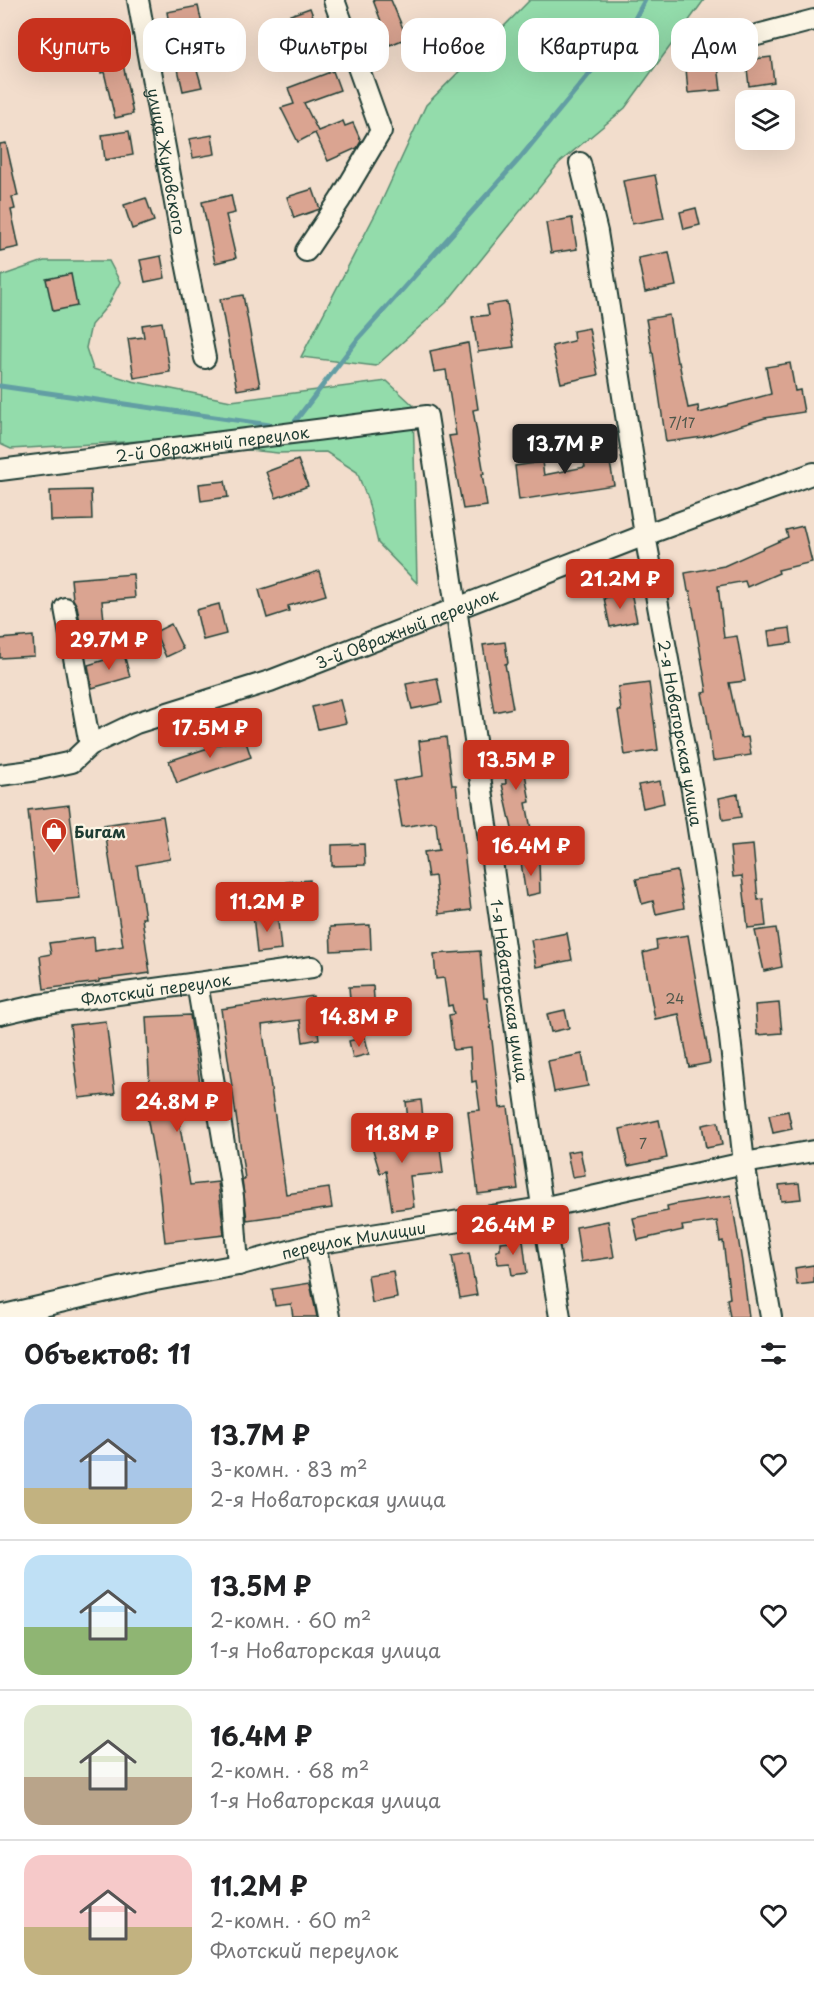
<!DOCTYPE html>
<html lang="ru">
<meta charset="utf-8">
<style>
body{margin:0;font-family:"Playpen Sans",sans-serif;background:#f6f6f6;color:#202124;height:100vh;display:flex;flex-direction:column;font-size:22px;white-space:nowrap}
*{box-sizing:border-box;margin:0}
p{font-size:20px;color:#757577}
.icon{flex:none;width:33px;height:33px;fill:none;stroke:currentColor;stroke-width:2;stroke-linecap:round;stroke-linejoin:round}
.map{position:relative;height:1317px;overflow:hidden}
.panel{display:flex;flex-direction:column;background:#fff;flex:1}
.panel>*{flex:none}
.banner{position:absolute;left:18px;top:18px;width:778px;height:54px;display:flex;gap:12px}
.tools{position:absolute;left:735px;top:90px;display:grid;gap:12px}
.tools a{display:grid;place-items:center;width:60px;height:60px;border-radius:12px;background:#fff;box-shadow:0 6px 24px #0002;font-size:30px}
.price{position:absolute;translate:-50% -51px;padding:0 14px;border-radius:6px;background:#c8321e;color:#fff;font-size:20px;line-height:39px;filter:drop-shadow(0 2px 3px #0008)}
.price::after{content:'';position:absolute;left:50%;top:36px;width:18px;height:14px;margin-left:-9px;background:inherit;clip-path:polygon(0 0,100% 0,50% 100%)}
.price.selected{background:#222;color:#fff}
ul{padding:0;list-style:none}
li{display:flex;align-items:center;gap:18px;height:150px;padding:0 24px}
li+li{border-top:2px solid #e0e0e0}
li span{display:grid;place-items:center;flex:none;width:168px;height:120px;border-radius:18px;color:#555}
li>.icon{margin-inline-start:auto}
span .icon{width:72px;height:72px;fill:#fffc;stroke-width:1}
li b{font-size:26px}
h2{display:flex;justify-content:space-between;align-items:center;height:72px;padding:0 24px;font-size:26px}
.pill{padding:0 21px;border-radius:18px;background:#fff;box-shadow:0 6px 24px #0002;font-size:21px;line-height:54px}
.pill.selected{background:#c8321e;color:#fff}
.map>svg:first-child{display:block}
.green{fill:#93dcab;stroke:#598c70;stroke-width:1.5}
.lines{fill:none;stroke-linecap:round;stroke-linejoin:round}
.stream{stroke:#629ea4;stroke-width:5}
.building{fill:#daa491;stroke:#1f3d34;stroke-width:1.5}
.street-casing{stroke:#1f3d34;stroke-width:24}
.street{stroke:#fcf5e5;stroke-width:20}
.labels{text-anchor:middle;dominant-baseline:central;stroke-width:4.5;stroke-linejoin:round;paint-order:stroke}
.number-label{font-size:14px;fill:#4e574b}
.street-label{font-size:16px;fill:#1f3d34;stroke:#fcf5e5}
.poi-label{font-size:16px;font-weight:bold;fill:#1f3d34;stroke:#fcf5e5;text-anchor:start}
</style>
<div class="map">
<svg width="814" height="1317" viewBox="0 0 814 1317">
<rect width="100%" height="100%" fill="#f2ddcc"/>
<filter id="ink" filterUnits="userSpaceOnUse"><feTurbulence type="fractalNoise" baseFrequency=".0167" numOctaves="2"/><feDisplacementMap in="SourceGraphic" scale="12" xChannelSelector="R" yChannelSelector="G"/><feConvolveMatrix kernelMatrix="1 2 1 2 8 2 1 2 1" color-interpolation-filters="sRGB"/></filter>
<g filter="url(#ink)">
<g class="green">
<path d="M530,0H704L625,108L559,163L446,303L376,366L301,357L380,205L426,105Z"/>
<path d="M44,261H109L120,282L108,305L91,325L86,348L93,369L132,381L231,401L387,381L413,405L417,583L378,543L368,501L357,472L326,452L278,453L156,440L11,449L0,444L1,276Z"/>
</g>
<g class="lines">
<g class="stream">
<path d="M0,386L277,426"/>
<path d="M290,428L358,339L520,158L636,17L645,0"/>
</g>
</g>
<g class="building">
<path d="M373,0H391L407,38L390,45Z"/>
<path d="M198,6L202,24L170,30L167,12Z"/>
<path d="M310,8L321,37L292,47L282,18Z"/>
<path d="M118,39L133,114L115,118L104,72L101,73L96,43Z"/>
<path d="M192,52L202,87L183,91L175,56Z"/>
<path d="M771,57L774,82L749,86L746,60Z"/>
<path d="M718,65L721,90L688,93L686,68Z"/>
<path d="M333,71L340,90L304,103L318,131L343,121L345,126L353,123L361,141L357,148L328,161L315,133L298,142L281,108L294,104L288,88Z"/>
<path d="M129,131L133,155L105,160L102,135Z"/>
<path d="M212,135L215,154L193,158L189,139Z"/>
<path d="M6,143L18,196L12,197L15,209L11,210L19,247L0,251V144Z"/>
<path d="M655,175L664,218L632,224L623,181Z"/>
<path d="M313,189L320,209L294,218L287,197Z"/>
<path d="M231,195L235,213L226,215L236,258L215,263L202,202Z"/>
<path d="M146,198L154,221L132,229L124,205Z"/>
<path d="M696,208L700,225L684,229L680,212Z"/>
<path d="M572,218L577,249L551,253L546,223Z"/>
<path d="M669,252L676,286L645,292L638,258Z"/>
<path d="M161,256L165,278L145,282L140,260Z"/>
<path d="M71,274L77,306L53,311L46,279Z"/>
<path d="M243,295L260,386L237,390L220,299Z"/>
<path d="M507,302L514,347L478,352L472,317L489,315L487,305Z"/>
<path d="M669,315L677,362H679L688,408L698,406L699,413L771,394L766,367L790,363L795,391L800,390L804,412L765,418L703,437L666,442L653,353H652L646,319Z"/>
<path d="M162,322L170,372L134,378L128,339L144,337L142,325Z"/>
<path d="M589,328L598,375L561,383L552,346L574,341L573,331Z"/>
<path d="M468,343L478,409L473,410L484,474H482L487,506L463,509L449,436L456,435L446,370L434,372L430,351Z"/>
<path d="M593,433L601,464L610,463L614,485L519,500L515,466L542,462L544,475L585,467L579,436Z"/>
<path d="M298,460L308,486L276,498L266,472Z"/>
<path d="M225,481L228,497L201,501L199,484Z"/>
<path d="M91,490L92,520L51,521L50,491Z"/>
<path d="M803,526L812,562L778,570L779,573L747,587L745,581L718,586L724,638L737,636L745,681L729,683L741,738L748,737L751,755L713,761L707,717L702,693L707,692L690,591H688L685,573L724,566L788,537L786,530Z"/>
<path d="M319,571L326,595L288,606L289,611L267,618L259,590Z"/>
<path d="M133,574L135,598L102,601L104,620L80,622L77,606L73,599L71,579Z"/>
<path d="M631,592L637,621L610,627L604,598Z"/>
<path d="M219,604L226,634L203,640L196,610Z"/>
<path d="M171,624L183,649L166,657L155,632Z"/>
<path d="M790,628L792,643L770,646L768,631Z"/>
<path d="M33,636L34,656L0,658V639Z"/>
<path d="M505,642L508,663L505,664L513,708L494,712L483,645Z"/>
<path d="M124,654L130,677L92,688L88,665Z"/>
<path d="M437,678L442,703L412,709L406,684Z"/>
<path d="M649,683L658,750L625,755L618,711H621L618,687Z"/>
<path d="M340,700L346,723L318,729L312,707Z"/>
<path d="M244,736L251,757L177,783L169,761Z"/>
<path d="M446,737L452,785H456L471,910L439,914L435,876L428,877L424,852L439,850L436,823L434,822L402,827L394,781L423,776L419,741Z"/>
<path d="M521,750L530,802L526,803L531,829L513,833L502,784H506L503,752Z"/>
<path d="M660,781L664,803L643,808L638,785Z"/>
<path d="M738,794L741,817L723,820L719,798Z"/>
<path d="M69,805L80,898L38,902L28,810Z"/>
<path d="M163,816L170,859L137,865L145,918H142L150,973L99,980V982L44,989L40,956L51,954L49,943L94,937L95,951L123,946L104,825Z"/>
<path d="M364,844L365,865L332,866V845Z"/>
<path d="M753,845L758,900L763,899L766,926L748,928L742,876L733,877L730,847Z"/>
<path d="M539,861L540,893L526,896L521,862Z"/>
<path d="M677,871L684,908L656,914L653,901L642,904L636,879Z"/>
<path d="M310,880L311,901L287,902L286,882Z"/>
<path d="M277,912L281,950L257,953L253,915Z"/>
<path d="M370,925L371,949L331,951L330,927Z"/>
<path d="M776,928L782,967L764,971L755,931Z"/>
<path d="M567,933L572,960L536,967L531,940Z"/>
<path d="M688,935L710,1063L689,1067L679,1014L655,1019L643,953L657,949L656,940Z"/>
<path d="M480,951L484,998H487L500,1108L508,1107L518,1189L478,1194L468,1111L480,1110L476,1081L472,1082L470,1048L453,1050L449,1015L454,1014L452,1005L448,1006L444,978L436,979L434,954Z"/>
<path d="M373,986L375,1010L351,1012L349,987Z"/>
<path d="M313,996L319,1039L303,1042L300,1020L262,1025L286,1194L329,1188L332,1208L247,1220L242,1179H245L221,1009Z"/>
<path d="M779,1003L782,1033L757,1035L755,1005Z"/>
<path d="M565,1010L569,1028L551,1032L547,1014Z"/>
<path d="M190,1015L200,1084L173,1086L190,1185L218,1182L224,1235L165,1242L158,1178L146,1111L151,1110L146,1017Z"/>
<path d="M106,1021L115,1094L79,1098L70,1025Z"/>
<path d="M365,1037L369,1054L353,1058L349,1041Z"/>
<path d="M582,1054L588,1086L554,1092L548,1061Z"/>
<path d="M421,1100L423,1118L408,1120L406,1102Z"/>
<path d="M788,1111L792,1129L773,1133L769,1115Z"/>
<path d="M388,1120L397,1151L440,1147L443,1173L410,1176L414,1207L392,1210L386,1171L380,1173L366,1127Z"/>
<path d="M659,1120L667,1158L628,1166L620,1129Z"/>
<path d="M718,1122L722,1145L706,1148L702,1125Z"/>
<path d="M580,1150L585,1175L572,1177L567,1152Z"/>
<path d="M799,1183L801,1199L781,1201L779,1185Z"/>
<path d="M731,1195L742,1262L749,1317H730L727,1299L730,1298L723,1241L720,1242L717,1221L682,1226L683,1230L638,1240L633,1218L668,1211L667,1206L676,1204Z"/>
<path d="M608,1221L614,1257L581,1262L576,1227Z"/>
<path d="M523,1240L527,1273L512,1275L510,1263L498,1264L496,1251L500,1250V1242Z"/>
<path d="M469,1253L477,1295L460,1298L452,1256Z"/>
<path d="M814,1265V1283L797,1285L795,1268Z"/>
<path d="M393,1271L397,1298L372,1303L368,1275Z"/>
<path d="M310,1283L317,1317H293L291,1304L275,1306L272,1289Z"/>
</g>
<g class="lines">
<g class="street-casing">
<g id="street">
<path id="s1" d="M138,0L184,252L205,358"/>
<path d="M719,45L814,20"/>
<path id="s2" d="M580,163L597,232L645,535L692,790L729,1029L744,1163L771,1317"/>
<path d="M306,251L340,200L381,131L334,0"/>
<path id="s3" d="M0,470L427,416C475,716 510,1018 560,1317"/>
<path d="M65,608L90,745"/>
<path id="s4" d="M0,775L31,771L72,762L90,745L136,723L270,681L645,535L814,473"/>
<path d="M197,983L233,1197L238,1265"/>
<path id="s5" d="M0,1014L39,1005L312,967"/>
<path d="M315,1244L329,1317"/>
<path id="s6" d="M0,1316L150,1281L238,1265L315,1244L542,1208L744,1163L814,1151"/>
</g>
</g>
<use href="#street" class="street"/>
</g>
</g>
<defs>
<g id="shop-pin" transform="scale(1.35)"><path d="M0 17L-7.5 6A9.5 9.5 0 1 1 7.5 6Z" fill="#c8321e" stroke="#fcf5e5"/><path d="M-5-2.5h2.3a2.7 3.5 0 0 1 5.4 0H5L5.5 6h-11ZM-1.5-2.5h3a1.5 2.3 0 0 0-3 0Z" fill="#fff"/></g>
</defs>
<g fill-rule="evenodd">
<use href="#shop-pin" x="54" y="831"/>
</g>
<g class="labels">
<g class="number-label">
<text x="682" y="422">7/17</text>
<text x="675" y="998">24</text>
<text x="643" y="1143">7</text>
</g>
<g class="street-label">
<text stroke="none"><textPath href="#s1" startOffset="164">улица Жуковского</textPath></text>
<text stroke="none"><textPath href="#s3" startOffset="214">2-й Овражный переулок</textPath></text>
<text stroke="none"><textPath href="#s4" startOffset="436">3-й Овражный переулок</textPath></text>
<text stroke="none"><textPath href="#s2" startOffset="579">2-я Новаторская улица</textPath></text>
<text stroke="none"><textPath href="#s5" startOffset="158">Флотский переулок</textPath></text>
<text stroke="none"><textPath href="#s3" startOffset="1011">1-я Новаторская улица</textPath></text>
<text stroke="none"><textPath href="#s6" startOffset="362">переулок Милиции</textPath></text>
</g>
<g class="poi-label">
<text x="74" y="831">Бигам</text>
</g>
</g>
</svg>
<div class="tools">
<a><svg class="icon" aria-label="layers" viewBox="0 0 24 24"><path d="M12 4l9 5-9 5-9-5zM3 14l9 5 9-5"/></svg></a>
</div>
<b class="price selected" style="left:565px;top:475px">13.7M ₽</b>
<b class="price" style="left:620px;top:610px">21.2M ₽</b>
<b class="price" style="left:109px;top:671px">29.7M ₽</b>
<b class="price" style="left:210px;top:759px">17.5M ₽</b>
<b class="price" style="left:516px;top:791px">13.5M ₽</b>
<b class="price" style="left:531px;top:877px">16.4M ₽</b>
<b class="price" style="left:267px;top:933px">11.2M ₽</b>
<b class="price" style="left:359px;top:1048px">14.8M ₽</b>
<b class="price" style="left:177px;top:1133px">24.8M ₽</b>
<b class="price" style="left:402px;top:1164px">11.8M ₽</b>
<b class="price" style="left:513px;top:1256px">26.4M ₽</b>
<div class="banner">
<a class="pill selected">Купить</a>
<a class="pill">Снять</a>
<a class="pill">Фильтры</a>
<a class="pill">Новое</a>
<a class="pill">Квартира</a>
<a class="pill">Дом</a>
</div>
</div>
<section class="panel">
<h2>Объектов: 11<svg class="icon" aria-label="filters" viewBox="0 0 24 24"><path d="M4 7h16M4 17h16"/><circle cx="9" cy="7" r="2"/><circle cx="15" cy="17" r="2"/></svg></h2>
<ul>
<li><span style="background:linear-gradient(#a9c7e8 70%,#c2b280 0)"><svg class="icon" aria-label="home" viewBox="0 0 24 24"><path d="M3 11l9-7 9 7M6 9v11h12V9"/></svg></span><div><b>13.7M ₽</b><p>3-комн. · 83 m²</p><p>2-я Новаторская улица</p></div><svg class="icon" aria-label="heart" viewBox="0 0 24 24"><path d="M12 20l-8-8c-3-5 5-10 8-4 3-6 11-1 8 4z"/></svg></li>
<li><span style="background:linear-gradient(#bfe0f5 60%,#8fb573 0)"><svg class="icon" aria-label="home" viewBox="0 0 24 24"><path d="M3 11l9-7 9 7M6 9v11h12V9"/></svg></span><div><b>13.5M ₽</b><p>2-комн. · 60 m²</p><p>1-я Новаторская улица</p></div><svg class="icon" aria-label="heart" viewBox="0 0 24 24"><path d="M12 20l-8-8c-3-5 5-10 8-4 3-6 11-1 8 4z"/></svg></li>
<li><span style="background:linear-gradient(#dfe7d0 60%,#b9a48a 0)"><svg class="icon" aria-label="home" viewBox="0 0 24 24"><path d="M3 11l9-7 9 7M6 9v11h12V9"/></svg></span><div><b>16.4M ₽</b><p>2-комн. · 68 m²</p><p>1-я Новаторская улица</p></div><svg class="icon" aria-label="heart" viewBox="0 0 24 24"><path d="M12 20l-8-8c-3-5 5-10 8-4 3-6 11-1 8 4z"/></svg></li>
<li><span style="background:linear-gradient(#f6c9c9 60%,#c2b280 0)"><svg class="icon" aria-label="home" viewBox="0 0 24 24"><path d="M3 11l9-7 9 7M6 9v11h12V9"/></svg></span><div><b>11.2M ₽</b><p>2-комн. · 60 m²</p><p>Флотский переулок</p></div><svg class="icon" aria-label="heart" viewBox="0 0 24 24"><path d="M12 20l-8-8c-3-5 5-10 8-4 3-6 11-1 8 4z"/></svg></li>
</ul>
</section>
